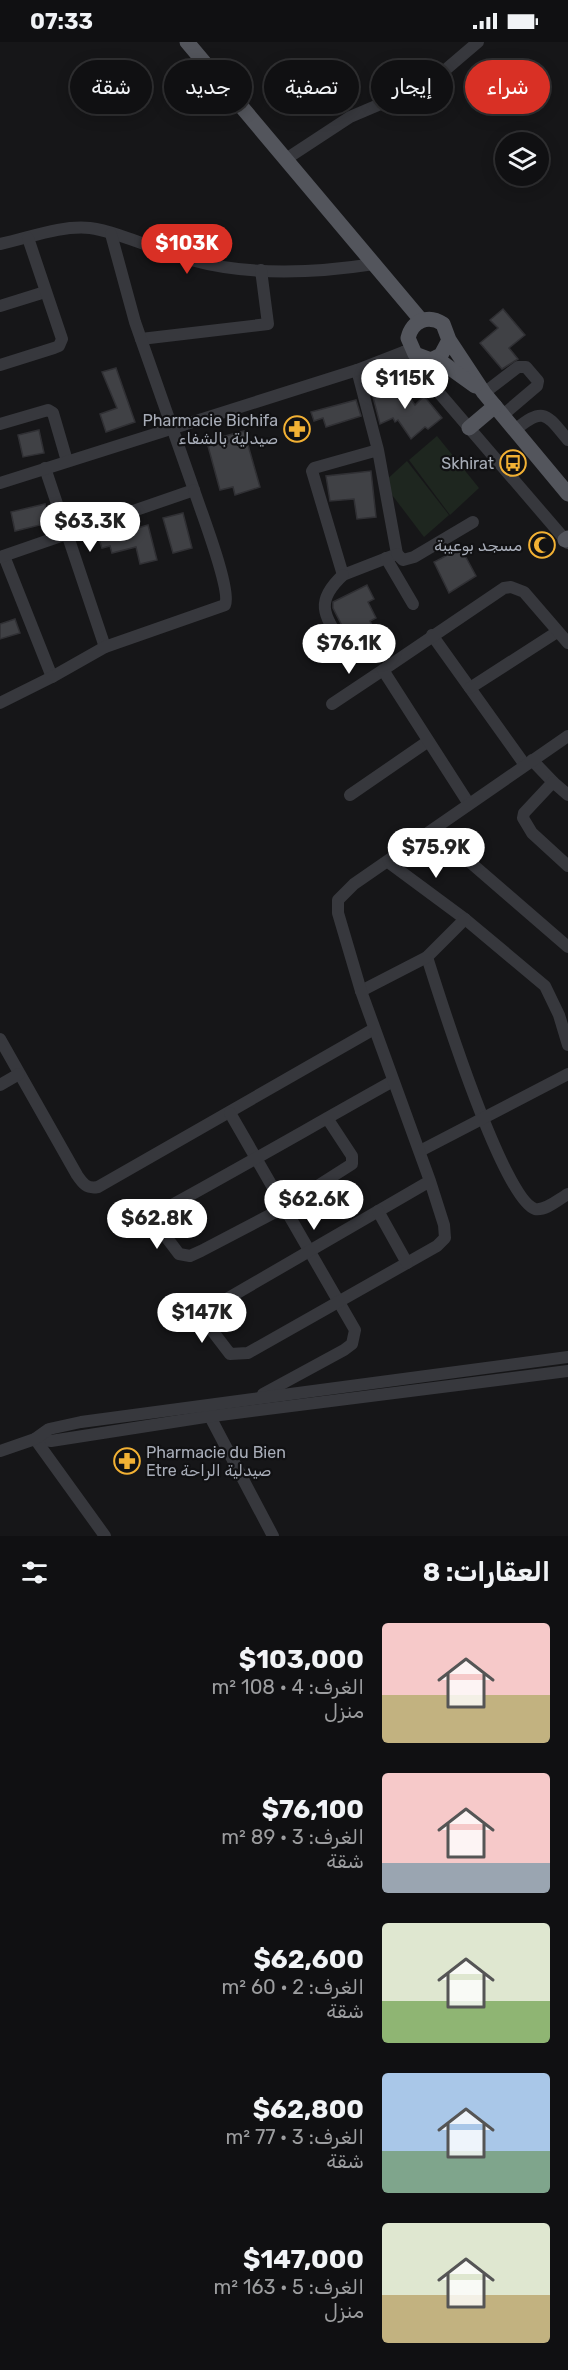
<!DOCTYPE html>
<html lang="ar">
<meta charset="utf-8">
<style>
body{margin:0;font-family:Rubik,"Noto Sans Arabic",sans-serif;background:#19191b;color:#f1f3f6;direction:rtl;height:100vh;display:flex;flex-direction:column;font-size:22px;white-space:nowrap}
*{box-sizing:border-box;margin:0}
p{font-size:20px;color:#9c9d9f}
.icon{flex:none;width:33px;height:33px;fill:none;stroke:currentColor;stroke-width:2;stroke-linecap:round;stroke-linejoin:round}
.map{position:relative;height:1494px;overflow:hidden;direction:ltr}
.sheet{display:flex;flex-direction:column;background:#101012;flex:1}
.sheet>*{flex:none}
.guide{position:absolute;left:18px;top:18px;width:532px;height:54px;direction:rtl;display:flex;gap:12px}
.tools{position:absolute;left:495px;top:90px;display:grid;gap:12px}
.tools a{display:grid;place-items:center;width:54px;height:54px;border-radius:50%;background:#101012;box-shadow:0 3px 15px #0003,0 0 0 2px #303032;font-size:30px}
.price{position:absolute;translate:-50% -51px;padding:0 14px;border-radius:21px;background:#fff;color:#222;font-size:20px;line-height:39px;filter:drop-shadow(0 2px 3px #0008)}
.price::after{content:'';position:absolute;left:50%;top:36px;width:18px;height:14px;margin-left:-9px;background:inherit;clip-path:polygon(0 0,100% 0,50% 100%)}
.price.selected{background:#d93025;color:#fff}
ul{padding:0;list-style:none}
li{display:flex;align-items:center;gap:18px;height:150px;padding:0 18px}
li span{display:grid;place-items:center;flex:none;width:168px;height:120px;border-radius:6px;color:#555}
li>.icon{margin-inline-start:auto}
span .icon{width:72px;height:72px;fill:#fffc;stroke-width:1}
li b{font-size:26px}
h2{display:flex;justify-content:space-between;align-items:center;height:72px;padding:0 18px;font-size:26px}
.pill{padding:0 21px;border-radius:27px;background:#101012;box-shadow:0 3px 15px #0003,0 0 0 2px #303032;font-size:21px;line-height:54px}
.pill.selected{background:#d93025;color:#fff}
.status{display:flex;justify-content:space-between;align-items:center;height:42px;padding:0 30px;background:#101012;direction:ltr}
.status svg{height:16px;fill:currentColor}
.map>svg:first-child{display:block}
.green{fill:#1e261f}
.building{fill:#404145;stroke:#303034;stroke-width:1.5}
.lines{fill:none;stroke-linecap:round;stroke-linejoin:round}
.minor{stroke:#37383d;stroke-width:12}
.major{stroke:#53555c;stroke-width:15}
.labels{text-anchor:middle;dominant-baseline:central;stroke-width:4.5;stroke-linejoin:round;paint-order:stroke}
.poi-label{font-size:16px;fill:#a8adb8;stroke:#111113;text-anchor:end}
</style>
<div class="status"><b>07:33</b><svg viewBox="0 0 49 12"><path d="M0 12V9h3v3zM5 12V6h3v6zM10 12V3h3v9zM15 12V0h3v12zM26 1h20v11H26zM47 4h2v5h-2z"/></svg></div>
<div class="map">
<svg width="568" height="1494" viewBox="0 0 568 1494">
<rect width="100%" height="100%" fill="#161618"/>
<g class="green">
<path d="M437,394L479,446L450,473L409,418Z"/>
<path d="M407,419L449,473L424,495L383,441Z"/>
</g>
<g class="building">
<path d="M503,267L525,293L509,306L518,317L502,327L480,301L498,286L490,278Z"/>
<path d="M116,326L135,380L106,390L100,372L117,366L102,330Z"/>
<path d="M400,342L415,363L424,354L442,376L428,387L425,385L411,397L398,378L395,380L393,376L380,382L372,351Z"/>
<path d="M356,358L361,374L326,385L323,376L314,379L311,370Z"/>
<path d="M39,388L44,411L23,415L18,393Z"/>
<path d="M244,389L260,445L235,453L233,445L220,448L208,404L222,400L221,395Z"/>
<path d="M371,429L376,475L357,477L354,457L330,459L326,434Z"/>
<path d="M45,462L48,479L40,480V483L15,489L11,470Z"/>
<path d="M183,471L192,506L173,511L163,476Z"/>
<path d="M148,483L157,518L140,522L136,505L112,511L110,504L102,506L99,497Z"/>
<path d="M461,506L476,534L449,551L434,520Z"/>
<path d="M367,543L374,557L368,560L376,576L370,579L381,601L357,613L333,566V560Z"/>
<path d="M15,577L20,591L0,597V582Z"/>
</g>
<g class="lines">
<g class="minor">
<path d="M286,117L350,75L430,41L478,0"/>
<path d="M0,202C29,196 60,183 90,186C120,190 160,210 191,218C249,234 316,231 374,222"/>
<path d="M0,264L45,250"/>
<path d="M141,297L268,282L261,228"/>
<path d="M404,310L568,501"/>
<path d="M0,323L54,306L59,304L62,297L28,196"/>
<path d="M357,328L378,408L397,512L343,533L312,429L314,426L378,408"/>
<path d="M484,351L518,325H526L538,339L537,344L503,373"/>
<path d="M0,382L48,368L53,371L67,419"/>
<path d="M515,388C544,364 546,372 568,398"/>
<path d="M45,426L105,605"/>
<path d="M0,441L357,328L411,307"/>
<path d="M397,512L403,518L414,515L473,480"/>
<path d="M4,514L52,635"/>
<path d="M0,515L194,448L135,280L111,192"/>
<path d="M386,516L413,562"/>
<path d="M432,593L525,723"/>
<path d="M342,601C323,572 315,559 343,533"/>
<path d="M470,646L557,590"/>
<path d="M0,661L52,635L105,605L225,563C232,548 200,467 194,448"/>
<path d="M332,662L383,628"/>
<path d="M532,718L553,740"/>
<path d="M350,753L427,700"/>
<path d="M568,753L553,740L524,771L523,776L532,791L568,824"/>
<path d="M469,762L383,628L504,546L511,545L524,550L568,601"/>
<path d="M434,789L568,905"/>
<path d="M388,820L465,877L545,944L559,973L568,1003"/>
<path d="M427,915C439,953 503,1158 535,1167C546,1169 559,1157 568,1152"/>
<path d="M361,949L427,915L465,877"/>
<path d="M0,997L77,1133C83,1142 87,1147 98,1145L374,987"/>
<path d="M0,1043L19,1032"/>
<path d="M230,1071L355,1288L352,1302L344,1308L263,1352"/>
<path d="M327,1076L352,1114V1122L283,1166L201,1209L190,1214L179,1212L157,1183L158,1172L163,1168C240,1126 316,1082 393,1039"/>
<path d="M420,1109L568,1032"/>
<path d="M430,1139L206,1269L204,1278L230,1312L248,1311L437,1204L445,1196L444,1183L430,1139L361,949L338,871V858L354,842L568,694"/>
<path d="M378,1169L407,1221"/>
<path d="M207,1369L273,1494"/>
<path d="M35,1397L51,1399L205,1375L568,1329"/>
<path d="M35,1397L105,1494"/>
<path d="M0,1409L35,1397L49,1387L81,1380L568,1315"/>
</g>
<g class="major">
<path d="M187,0L421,278"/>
<path d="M449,298L441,313L431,318L415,312L408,296C412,279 428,272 443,282L449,298L484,351L568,452"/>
<path d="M436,316L475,344"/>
<path d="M469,386L495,364"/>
<path d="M565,498L568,496"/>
</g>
</g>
<defs>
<g id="pharmacy-ring" transform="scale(1.35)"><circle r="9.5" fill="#111113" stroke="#f2b134" stroke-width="1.5"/><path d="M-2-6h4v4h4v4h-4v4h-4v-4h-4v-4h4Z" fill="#f2b134"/></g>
<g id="bus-ring" transform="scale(1.35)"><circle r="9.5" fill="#111113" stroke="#f2b134" stroke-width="1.5"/><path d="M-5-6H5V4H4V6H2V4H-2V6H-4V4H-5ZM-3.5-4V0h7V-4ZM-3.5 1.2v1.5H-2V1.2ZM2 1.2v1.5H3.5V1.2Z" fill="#f2b134"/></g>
<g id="mosque-ring" transform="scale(1.35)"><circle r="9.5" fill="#111113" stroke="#f2b134" stroke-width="1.5"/><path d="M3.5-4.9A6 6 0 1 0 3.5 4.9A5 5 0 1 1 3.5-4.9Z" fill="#f2b134"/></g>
</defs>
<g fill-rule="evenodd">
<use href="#pharmacy-ring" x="297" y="387"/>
<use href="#bus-ring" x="513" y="421"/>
<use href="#mosque-ring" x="542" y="503"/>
<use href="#pharmacy-ring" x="127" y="1419"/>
</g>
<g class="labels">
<g class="poi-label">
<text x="278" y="378">Pharmacie Bichifa<tspan x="278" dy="18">صيدلية بالشفاء</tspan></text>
<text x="494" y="421">Skhirat</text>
<text x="522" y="503">مسجد بوعيبة</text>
<text x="146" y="1410" text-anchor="start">Pharmacie du Bien<tspan x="146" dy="18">Etre صيدلية الراحة</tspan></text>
</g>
</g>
</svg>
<div class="tools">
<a><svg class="icon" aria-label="layers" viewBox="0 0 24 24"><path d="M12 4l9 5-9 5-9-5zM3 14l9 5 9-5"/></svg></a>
</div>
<b class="price selected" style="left:187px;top:233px">$103K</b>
<b class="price" style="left:405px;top:368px">$115K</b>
<b class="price" style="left:90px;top:511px">$63.3K</b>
<b class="price" style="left:349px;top:633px">$76.1K</b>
<b class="price" style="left:436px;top:837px">$75.9K</b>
<b class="price" style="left:314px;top:1189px">$62.6K</b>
<b class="price" style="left:157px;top:1208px">$62.8K</b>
<b class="price" style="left:202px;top:1302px">$147K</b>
<div class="guide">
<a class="pill selected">شراء</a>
<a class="pill">إيجار</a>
<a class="pill">تصفية</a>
<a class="pill">جديد</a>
<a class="pill">شقة</a>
</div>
</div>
<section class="sheet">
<h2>العقارات: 8<svg class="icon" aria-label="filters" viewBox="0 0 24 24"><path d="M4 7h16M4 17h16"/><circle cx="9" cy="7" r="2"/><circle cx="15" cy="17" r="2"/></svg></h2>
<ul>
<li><span style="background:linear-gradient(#f6c9c9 60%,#c2b280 0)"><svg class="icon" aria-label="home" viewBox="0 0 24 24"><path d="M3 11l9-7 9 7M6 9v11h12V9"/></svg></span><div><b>$103,000</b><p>الغرف: 4 · 108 m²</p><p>منزل</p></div></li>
<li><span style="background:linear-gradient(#f6c9c9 75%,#9aa5b1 0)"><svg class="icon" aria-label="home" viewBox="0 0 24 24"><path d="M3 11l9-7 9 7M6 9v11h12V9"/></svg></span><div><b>$76,100</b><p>الغرف: 3 · 89 m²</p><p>شقة</p></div></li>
<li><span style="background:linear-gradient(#dfe7d0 65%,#8fb573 0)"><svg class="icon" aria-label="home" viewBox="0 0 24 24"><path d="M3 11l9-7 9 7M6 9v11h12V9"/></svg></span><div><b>$62,600</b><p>الغرف: 2 · 60 m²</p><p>شقة</p></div></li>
<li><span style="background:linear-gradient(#a9c7e8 65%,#7fa58c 0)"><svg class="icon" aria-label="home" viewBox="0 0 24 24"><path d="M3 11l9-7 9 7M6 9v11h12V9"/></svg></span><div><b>$62,800</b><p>الغرف: 3 · 77 m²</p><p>شقة</p></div></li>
<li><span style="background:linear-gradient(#dfe7d0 60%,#c2b280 0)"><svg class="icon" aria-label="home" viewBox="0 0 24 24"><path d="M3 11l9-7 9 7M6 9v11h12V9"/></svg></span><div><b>$147,000</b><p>الغرف: 5 · 163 m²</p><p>منزل</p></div></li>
</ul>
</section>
